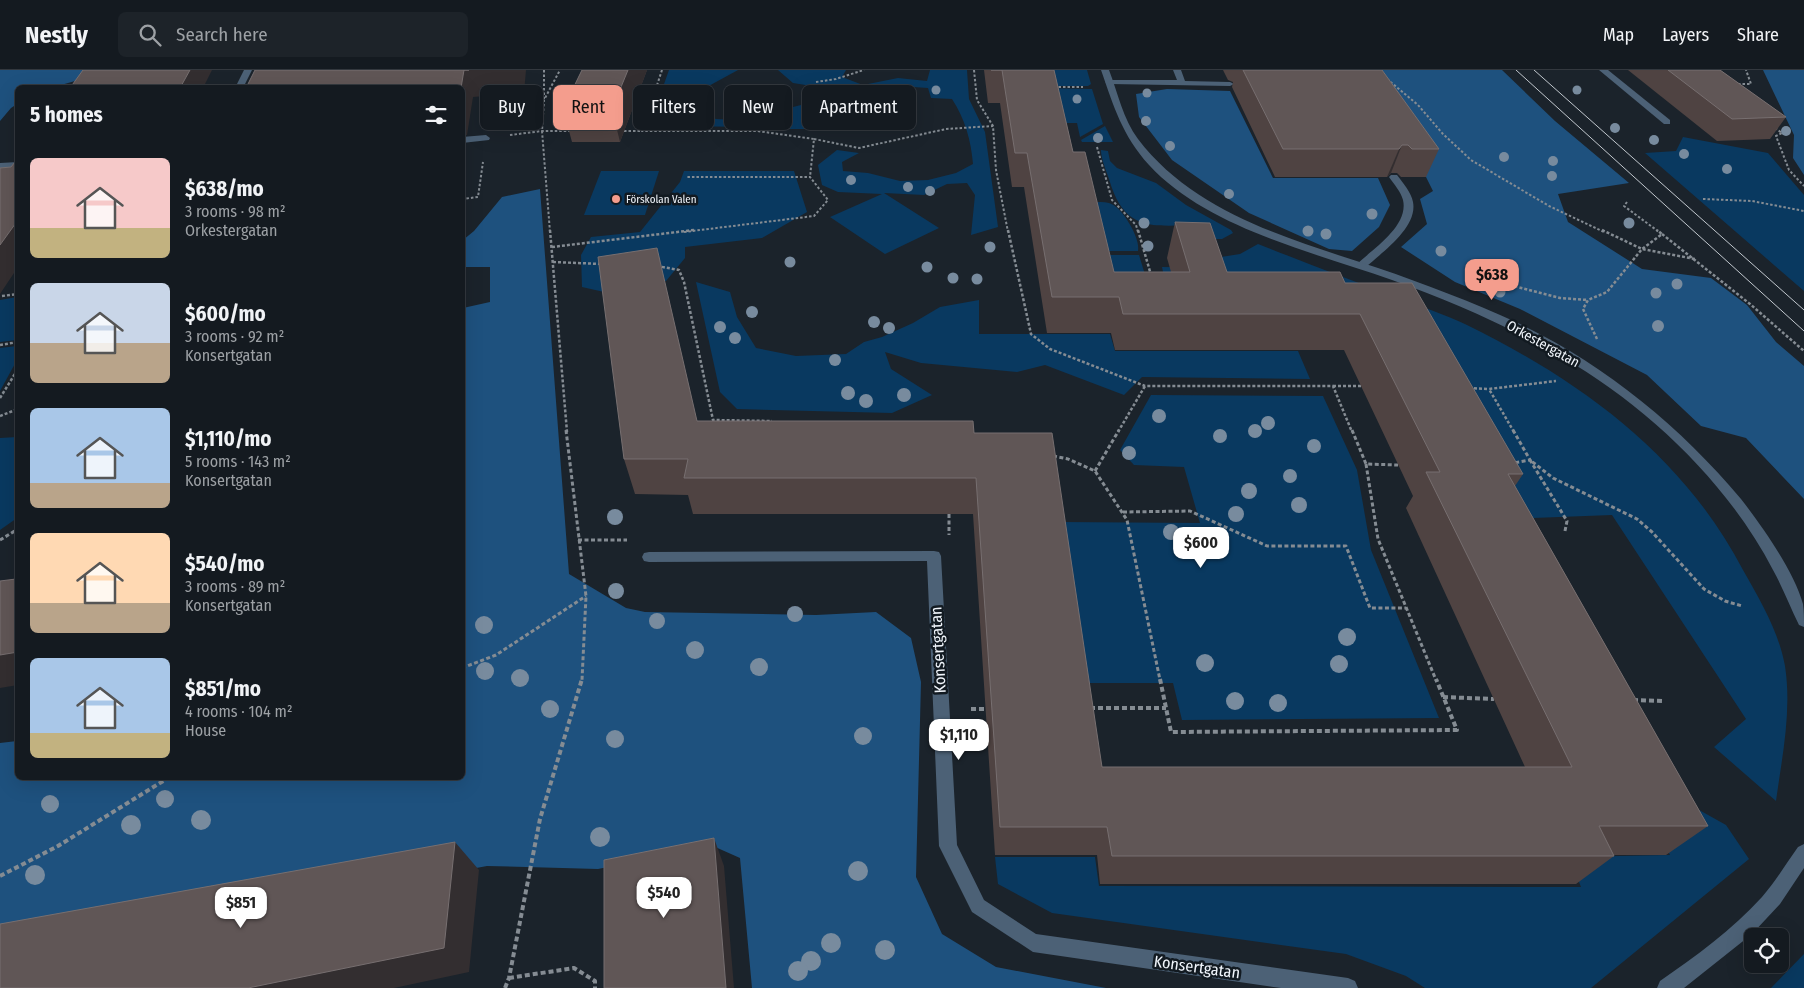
<!DOCTYPE html>
<meta charset="utf-8">
<style>
body{margin:0;font-family:"Fira Sans Condensed",sans-serif;background:#1d2329;color:#f1f3f6;height:100vh;display:flex;flex-direction:column;font-size:19px;white-space:nowrap}
*{box-sizing:border-box;margin:0}
p{font-size:16px;color:#9da1a5}
.icon{flex:none;width:28px;height:28px;fill:none;stroke:currentColor;stroke-width:2;stroke-linecap:round;stroke-linejoin:round}
.map{position:relative;flex:1;overflow:hidden}
.side{position:absolute;left:15px;top:15px;width:450px;height:695px;display:flex;flex-direction:column;background:#141a20;border-radius:8px;box-shadow:0 5px 20px #0002,0 0 0 1px #33383e}
.side>*{flex:none}
.guide{position:absolute;left:480px;top:15px;width:475px;height:45px;display:flex;gap:10px}
.controls{position:absolute;left:1744px;top:858px;display:grid;gap:10px}
.controls a{display:grid;place-items:center;width:45px;height:45px;border-radius:8px;background:#141a20;box-shadow:0 5px 20px #0002,0 0 0 1px #33383e;font-size:25px}
.price{position:absolute;translate:-50% -42px;padding:0 11px;border-radius:10px;background:#fff;color:#222;font-size:16px;line-height:32px;filter:drop-shadow(0 1px 2px #0008)}
.price::after{content:'';position:absolute;left:50%;top:30px;width:15px;height:11px;margin-left:-8px;background:inherit;clip-path:polygon(0 0,100% 0,50% 100%)}
.price.selected{background:#f49d8d;color:#111}
ul{padding:0;list-style:none}
li{display:flex;align-items:center;gap:15px;height:125px;padding:0 15px}
li span{display:grid;place-items:center;flex:none;width:140px;height:100px;border-radius:8px;color:#555}
li>.icon{margin-inline-start:auto}
span .icon{width:60px;height:60px;fill:#fffc;stroke-width:1}
li b{font-size:21px}
h2{display:flex;justify-content:space-between;align-items:center;height:60px;padding:0 15px;font-size:21px}
.pill{padding:0 18px;border-radius:8px;background:#141a20;box-shadow:0 5px 20px #0002,0 0 0 1px #33383e;font-size:18px;line-height:45px}
.pill.selected{background:#f49d8d;color:#111}
header{display:flex;align-items:center;gap:30px;box-sizing:border-box;height:70px;padding:0 25px;background:#141a20;border-bottom:1px solid #33383e}
header strong{font-size:24px}
nav{display:flex;gap:28px;margin-inline-start:auto;font-size:18px}
.search{width:350px;height:45px;background:#1d2329;display:flex;align-items:center;gap:12px;box-sizing:border-box;padding:0 18px;border-radius:8px;color:#9da1a5;font-size:19px}
.map>svg:first-child{display:block}
.green{fill:#093960}
.forest{fill:#1e517e}
.lines{fill:none;stroke-linecap:round;stroke-linejoin:round}
.path-far3{stroke:#858c93;stroke-width:2;stroke-dasharray:2.5 2;stroke-linecap:butt}
.path-far2{stroke:#858c93;stroke-width:2.5;stroke-dasharray:3 2;stroke-linecap:butt}
.path-far1{stroke:#858c93;stroke-width:3;stroke-dasharray:4 2.5;stroke-linecap:butt}
.path{stroke:#858c93;stroke-width:4;stroke-dasharray:5 3;stroke-linecap:butt}
.service{fill:#4c6176;fill-rule:evenodd}
.minor{fill:#4c6176;fill-rule:evenodd}
.tram{stroke:#c2c8ce;stroke-width:1}
.tree{fill:#788b9e}
.wall{fill:#4f4342}
.shaded-wall{fill:#332e30}
.building{fill:#605656;stroke:#776f70}
.poi-dot{fill:#f49d8d;stroke:#121a21;stroke-width:2}
.labels{text-anchor:middle;dominant-baseline:central;stroke-width:5;stroke-linejoin:round;paint-order:stroke}
.far-poi-label{font-size:11px;fill:#f0f5fb;stroke:#121a21;text-anchor:start}
.street-label{font-size:14px;fill:#f0f5fb;stroke:#121a21}
.near-street-label{font-size:16px;fill:#f0f5fb;stroke:#121a21}
</style>
<header>
<strong>Nestly</strong>
<div class="search"><svg class="icon" aria-label="search" viewBox="0 0 24 24"><circle cx="10" cy="10" r="6"/><path d="M15 15l6 6"/></svg>Search here</div>
<nav><a>Map</a><a>Layers</a><a>Share</a></nav>
</header>
<div class="map">
<svg width="1804" height="918" viewBox="0 0 1804 918">
<rect width="100%" height="100%" fill="#1b232b"/>
<g class="green">
<path d="M669,0H738L705,18L686,16L674,27L716,49L758,51L763,57L661,56L652,48Z"/>
<path d="M778,0H846L842,7L863,15L898,8L927,11L930,0H967L969,29L985,62L998,157L971,165L975,125L967,113L947,114L924,125L884,123L939,158L885,184L830,147L882,124L838,122L822,115L818,95L837,80L859,83L842,92L843,101L868,103L900,111L928,110L956,103L973,94C971,70 965,49 952,29L931,28L928,18L913,17L846,47L819,48L817,59H786L789,38L817,31L818,17L793,13Z"/>
<path d="M1034,0H1087L1091,14L1088,16H1038Z"/>
<path d="M1038,18L1092,19L1103,54L1080,67L1077,53H1056Z"/>
<path d="M1105,56L1113,72H1082L1081,70Z"/>
<path d="M1683,67L1768,83L1804,125V221L1645,83L1676,81Z"/>
<path d="M1101,80L1108,81L1110,91L1117,98L1156,113L1186,135L1231,160L1233,163L1222,169H1213L1203,155C1155,155 1125,165 1109,109C1106,100 1101,89 1101,80Z"/>
<path d="M601,101H659L645,145H584Z"/>
<path d="M684,101H794L807,142L762,168L685,177V188L666,211L604,222L582,217L581,185L591,167L640,162L680,112Z"/>
<path d="M1084,133C1092,133 1101,131 1109,133C1122,136 1141,169 1138,181H1096Z"/>
<path d="M1258,174C1304,192 1350,210 1396,227C1419,236 1444,244 1467,255C1581,311 1683,385 1743,500C1760,530 1779,562 1785,596C1792,641 1782,687 1776,731L1714,677L1746,649L1612,445L1533,448L1615,596L1396,248L1167,221L1162,197L1225,198L1221,187L1240,184Z"/>
<path d="M1098,185H1139L1146,208H1104Z"/>
<path d="M696,212L730,222L737,247L756,278L796,286L846,284L864,272L882,267L913,253L940,237L979,230V264H1110L1115,281H1298L1310,309L1142,307L1124,325L1045,295L1017,302L921,293L885,282L891,299L932,325L892,343L737,339L720,322Z"/>
<path d="M17,227V270L0,272V230Z"/>
<path d="M17,276V290L0,321V278Z"/>
<path d="M1151,325L1323,326L1357,400L1371,480L1439,648L1182,650L1173,613H1082L1058,452L1200,453L1184,397L1134,395L1120,380Z"/>
<path d="M17,367V448L0,460V368Z"/>
<path d="M1624,698L1726,755L1749,789L1591,918H1425L1406,906L1346,884L1052,843L998,814L995,787H1095L1099,816L1581,817L1569,787L1670,785Z"/>
<path d="M1804,884V918H1771Z"/>
</g>
<g class="forest">
<path d="M0,0H127L89,7L54,17L18,18L17,34L11,38L0,51Z"/>
<path d="M1354,0H1502L1555,51L1629,113L1558,124L1568,152L1642,199L1711,208L1747,235L1776,272L1804,296V429L1746,368L1701,356L1647,305L1520,239L1455,212L1401,177L1427,154L1420,129L1433,121L1426,107Z"/>
<path d="M1763,0H1804V105L1793,88L1794,65Z"/>
<path d="M1167,19L1230,21L1273,108H1378L1390,135L1379,157L1352,181L1329,179L1249,143L1172,90L1139,47L1136,24Z"/>
<path d="M540,119L569,504L626,538L645,542L816,545L876,542L911,568L921,612L916,807L942,864L996,897L1106,918H752L740,788L713,776L598,799L487,796L2,886L0,888V673L17,671L18,708H462L463,238L490,232V197H463V170L474,161L502,127Z"/>
</g>
<g class="lines">
<g class="path-far3">
<path d="M544,0V29"/>
<path d="M662,0L642,61H757L814,69L810,107"/>
<path d="M974,0L977,30L993,56L996,100L1008,162"/>
<path d="M1387,9L1418,35L1443,64L1471,90L1549,136L1604,162"/>
<path d="M816,12L836,9L864,0"/>
<path d="M1738,14H1751L1746,0"/>
<path d="M1054,17H1083"/>
<path d="M1775,58L1782,63L1776,66L1789,100L1804,116"/>
<path d="M624,61H642"/>
<path d="M510,65L542,61H571"/>
<path d="M814,69L859,78L946,59L993,56"/>
<path d="M1097,77L1112,130L1136,155L1138,162"/>
<path d="M462,129L478,127L483,92"/>
<path d="M1703,129L1752,131L1804,141"/>
<path d="M1627,132L1624,136L1659,162"/>
<path d="M550,162L542,61L544,30L560,0"/>
<path d="M684,162L814,146L828,130L810,107H687"/>
</g>
<g class="path-far2">
<path d="M550,160L567,362"/>
<path d="M1008,160L1031,264L1050,279L1145,316H1333L1352,362"/>
<path d="M1138,160L1151,205"/>
<path d="M1602,160L1642,179L1695,189"/>
<path d="M1662,164L1750,234L1804,281"/>
<path d="M552,177L694,160"/>
<path d="M553,192L601,194"/>
<path d="M657,196L679,200L684,212L713,350L772,351"/>
<path d="M1471,205L1560,228L1588,230"/>
<path d="M2,226L18,224"/>
<path d="M1597,269L1583,239L1588,230L1607,222L1642,179L1662,164L1657,160"/>
<path d="M0,275L18,272"/>
<path d="M1333,316H1361"/>
<path d="M1469,318L1489,319"/>
<path d="M0,328L18,299"/>
<path d="M0,346L18,339"/>
<path d="M1118,362L1145,316"/>
<path d="M1514,362L1489,319L1556,311"/>
</g>
<g class="path-far1">
<path d="M566,360L586,526L582,610"/>
<path d="M1352,360L1366,394L1398,395"/>
<path d="M1513,360L1530,390L1513,393"/>
<path d="M1053,386L1068,389L1095,401L1127,450L1160,610"/>
<path d="M1366,394L1378,469L1436,610"/>
<path d="M1095,401L1119,360"/>
<path d="M1123,442L1190,441L1267,476H1346L1370,538H1406"/>
<path d="M949,444V465"/>
<path d="M1565,461L1567,451L1530,390L1553,408L1637,449L1652,462L1704,519L1725,531L1742,536"/>
<path d="M0,470L18,459"/>
<path d="M578,470H627"/>
<path d="M462,598L496,585L586,526"/>
</g>
<g class="path">
<path d="M1160,609L1171,662L1457,660L1436,609"/>
<path d="M1443,627L1494,629"/>
<path d="M1633,630L1664,631"/>
<path d="M1090,638H1166"/>
<path d="M971,639H985"/>
<path d="M0,806L58,776L168,708"/>
<path d="M509,908L574,898L595,911V918"/>
<path d="M505,918L509,908L540,749L582,609"/>
</g>
<g class="service">
<path d="M1173,0H1181L1185,11L1230,12L1234,14L1230,16L1109,14L1105,12L1109,10H1177Z"/>
<path d="M1599,0H1608L1670,50V54H1664Z"/>
<path d="M1391,105H1397C1403,113 1411,122 1413,132C1418,158 1381,183 1365,198H1357V194C1373,179 1409,156 1403,130C1401,122 1394,114 1389,107Z"/>
</g>
<g class="minor">
<path d="M244,0H252L243,18H235Z"/>
<path d="M1101,0H1109C1118,23 1123,49 1138,69C1195,144 1293,170 1378,198C1425,214 1472,232 1518,253C1604,294 1680,356 1741,429C1762,456 1794,501 1803,534C1804,541 1804,550 1804,557L1799,555C1790,537 1783,518 1773,500C1728,413 1647,336 1562,287C1508,256 1451,231 1392,210C1313,182 1207,158 1149,95C1122,65 1114,37 1101,0Z"/>
<path d="M486,65L490,68L489,70L462,73V67Z"/>
<path d="M18,92V98L0,99V93Z"/>
<path d="M934,481L939,482L941,486L957,775L984,830L1036,864L1348,908L1355,911L1358,918H1281L1033,882L972,842L939,776L927,491L649,492L644,491L642,487L644,483L649,482Z"/>
<path d="M1804,774V798L1780,834L1752,864L1684,918H1657L1660,911C1696,886 1732,860 1762,827C1775,812 1786,794 1798,777Z"/>
</g>
<g class="tram">
<path d="M1516,0L1804,261"/>
<path d="M1534,0L1804,240"/>
</g>
</g>
<g class="tree">
<circle cx="936" cy="20" r="4.5"/>
<circle cx="1577" cy="20" r="4.5"/>
<circle cx="1147" cy="23" r="4.5"/>
<circle cx="1077" cy="29" r="4.5"/>
<circle cx="778" cy="34" r="4.5"/>
<circle cx="872" cy="47" r="5"/>
<circle cx="825" cy="50" r="5"/>
<circle cx="1146" cy="51" r="5"/>
<circle cx="1615" cy="58" r="5"/>
<circle cx="1786" cy="61" r="5"/>
<circle cx="1098" cy="68" r="5"/>
<circle cx="1654" cy="70" r="5"/>
<circle cx="1170" cy="76" r="5"/>
<circle cx="1684" cy="84" r="5"/>
<circle cx="1504" cy="87" r="5"/>
<circle cx="1553" cy="91" r="5"/>
<circle cx="1727" cy="99" r="5"/>
<circle cx="1552" cy="106" r="5"/>
<circle cx="851" cy="110" r="5"/>
<circle cx="908" cy="117" r="5"/>
<circle cx="930" cy="121" r="5"/>
<circle cx="1229" cy="124" r="5"/>
<circle cx="1372" cy="144" r="5.5"/>
<circle cx="1144" cy="153" r="5.5"/>
<circle cx="1629" cy="153" r="5.5"/>
<circle cx="1308" cy="161" r="5.5"/>
<circle cx="1326" cy="164" r="5.5"/>
<circle cx="1148" cy="176" r="5.5"/>
<circle cx="990" cy="177" r="5.5"/>
<circle cx="1441" cy="181" r="5.5"/>
<circle cx="790" cy="192" r="5.5"/>
<circle cx="927" cy="197" r="5.5"/>
<circle cx="953" cy="208" r="5.5"/>
<circle cx="977" cy="209" r="5.5"/>
<circle cx="1677" cy="214" r="5.5"/>
<circle cx="1500" cy="222" r="5.5"/>
<circle cx="1656" cy="223" r="5.5"/>
<circle cx="752" cy="242" r="6"/>
<circle cx="874" cy="252" r="6"/>
<circle cx="1658" cy="256" r="6"/>
<circle cx="720" cy="257" r="6"/>
<circle cx="889" cy="258" r="6"/>
<circle cx="735" cy="268" r="6"/>
<circle cx="835" cy="290" r="6"/>
<circle cx="848" cy="323" r="7"/>
<circle cx="904" cy="325" r="7"/>
<circle cx="866" cy="331" r="7"/>
<circle cx="1159" cy="346" r="7"/>
<circle cx="1268" cy="353" r="7"/>
<circle cx="1255" cy="361" r="7"/>
<circle cx="1220" cy="366" r="7"/>
<circle cx="1314" cy="376" r="7"/>
<circle cx="1129" cy="383" r="7"/>
<circle cx="1290" cy="406" r="7"/>
<circle cx="1249" cy="421" r="8"/>
<circle cx="1299" cy="435" r="8"/>
<circle cx="1236" cy="444" r="8"/>
<circle cx="615" cy="447" r="8"/>
<circle cx="1171" cy="462" r="8"/>
<circle cx="616" cy="521" r="8"/>
<circle cx="795" cy="544" r="8"/>
<circle cx="657" cy="551" r="8"/>
<circle cx="484" cy="555" r="9"/>
<circle cx="1347" cy="567" r="9"/>
<circle cx="695" cy="580" r="9"/>
<circle cx="1205" cy="593" r="9"/>
<circle cx="1339" cy="594" r="9"/>
<circle cx="759" cy="597" r="9"/>
<circle cx="485" cy="601" r="9"/>
<circle cx="520" cy="608" r="9"/>
<circle cx="1235" cy="631" r="9"/>
<circle cx="1278" cy="633" r="9"/>
<circle cx="550" cy="639" r="9"/>
<circle cx="863" cy="666" r="9"/>
<circle cx="615" cy="669" r="9"/>
<circle cx="165" cy="729" r="9"/>
<circle cx="50" cy="734" r="9"/>
<circle cx="201" cy="750" r="10"/>
<circle cx="131" cy="755" r="10"/>
<circle cx="600" cy="767" r="10"/>
<circle cx="858" cy="801" r="10"/>
<circle cx="35" cy="805" r="10"/>
<circle cx="831" cy="873" r="10"/>
<circle cx="885" cy="880" r="10"/>
<circle cx="811" cy="891" r="10"/>
<circle cx="798" cy="901" r="10"/>
</g>
<g class="wall">
<path d="M647,0L620,72H572L563,39Z"/>
<path d="M984,0H1054L1073,82L1114,202H1171L1167,188L1175,152L1227,202L1345,213L1523,404L1515,416L1708,756L1666,785H1613L1614,786L1576,814H1100L1097,785H995L973,444H693L688,425L635,424L624,389L697,351L974,363L1102,697H1525L1406,438L1413,426L1344,280H1115L1111,263H1047L1024,117H1012L1000,33H988Z"/>
<path d="M1223,0H1382L1439,79L1426,107H1401L1397,103H1391L1387,107H1275L1232,17L1233,12L1228,10Z"/>
<path d="M1628,0H1720L1786,47L1770,69L1717,71Z"/>
</g>
<g class="shaded-wall">
<path d="M190,0H212L203,18H180Z"/>
<path d="M464,0H526L524,23L473,27L467,65L463,66L466,74L462,99V18H461Z"/>
<path d="M628,0H647L620,72L612,39Z"/>
<path d="M1402,75L1391,103L1387,107L1399,79Z"/>
<path d="M18,150V197L0,224V175Z"/>
<path d="M18,582V615L0,618V585Z"/>
<path d="M714,768L724,796L734,918H726Z"/>
<path d="M455,772L479,800L469,902L394,918H248Z"/>
</g>
<g class="building">
<path d="M83,0H190L180,18H70Z"/>
<path d="M255,0H469H464L461,18H246Z"/>
<path d="M582,0H628L612,39H563Z"/>
<path d="M991,0H1054L1073,82H1085L1114,202H1190L1175,152L1210,153L1227,202H1340L1345,213H1412L1523,404H1508L1708,756H1599L1614,786H1112L1107,757H1000L976,408H684L688,389H624L598,187L657,178L697,351H973L974,363H1052L1102,697H1572L1426,402H1440L1360,244H1123L1119,227H1052L1027,83H1015L1002,0Z"/>
<path d="M1243,0H1382L1439,79H1412L1408,75H1402L1399,79H1283Z"/>
<path d="M1668,0H1720L1786,47L1732,49Z"/>
<path d="M18,88V150L0,175V98L11,97Z"/>
<path d="M18,505V582L0,585V511L16,509Z"/>
<path d="M714,768L726,918H604V790Z"/>
<path d="M455,772L444,878L248,918H0V854Z"/>
</g>
<circle class="poi-dot" cx="616" cy="129" r="5"/>
<g class="labels">
<g class="far-poi-label">
<text x="626" y="129">Förskolan Valen</text>
</g>
<g class="street-label">
<text transform="translate(1543 274) rotate(29)">Orkestergatan</text>
</g>
<g class="near-street-label">
<text transform="translate(938 580) rotate(-93)">Konsertgatan</text>
<text transform="translate(1197 897) rotate(8)">Konsertgatan</text>
</g>
</g>
</svg>
<div class="controls">
<a><svg class="icon" aria-label="locate" viewBox="0 0 24 24"><circle cx="12" cy="12" r="6"/><path d="M12 2v4M12 18v4M2 12h4M18 12h4"/></svg></a>
</div>
<b class="price selected" style="left:1492px;top:231px">$638</b>
<b class="price" style="left:1201px;top:499px">$600</b>
<b class="price" style="left:959px;top:691px">$1,110</b>
<b class="price" style="left:664px;top:849px">$540</b>
<b class="price" style="left:241px;top:859px">$851</b>
<div class="guide">
<a class="pill">Buy</a>
<a class="pill selected">Rent</a>
<a class="pill">Filters</a>
<a class="pill">New</a>
<a class="pill">Apartment</a>
</div>
<section class="side">
<h2>5 homes<svg class="icon" aria-label="filters" viewBox="0 0 24 24"><path d="M4 7h16M4 17h16"/><circle cx="9" cy="7" r="2"/><circle cx="15" cy="17" r="2"/></svg></h2>
<ul>
<li><span style="background:linear-gradient(#f6c9c9 70%,#c2b280 0)"><svg class="icon" aria-label="home" viewBox="0 0 24 24"><path d="M3 11l9-7 9 7M6 9v11h12V9"/></svg></span><div><b>$638/mo</b><p>3 rooms · 98 m²</p><p>Orkestergatan</p></div></li>
<li><span style="background:linear-gradient(#c9d6e8 60%,#b9a48a 0)"><svg class="icon" aria-label="home" viewBox="0 0 24 24"><path d="M3 11l9-7 9 7M6 9v11h12V9"/></svg></span><div><b>$600/mo</b><p>3 rooms · 92 m²</p><p>Konsertgatan</p></div></li>
<li><span style="background:linear-gradient(#a9c7e8 75%,#b9a48a 0)"><svg class="icon" aria-label="home" viewBox="0 0 24 24"><path d="M3 11l9-7 9 7M6 9v11h12V9"/></svg></span><div><b>$1,110/mo</b><p>5 rooms · 143 m²</p><p>Konsertgatan</p></div></li>
<li><span style="background:linear-gradient(#ffd9b3 70%,#b9a48a 0)"><svg class="icon" aria-label="home" viewBox="0 0 24 24"><path d="M3 11l9-7 9 7M6 9v11h12V9"/></svg></span><div><b>$540/mo</b><p>3 rooms · 89 m²</p><p>Konsertgatan</p></div></li>
<li><span style="background:linear-gradient(#a9c7e8 75%,#c2b280 0)"><svg class="icon" aria-label="home" viewBox="0 0 24 24"><path d="M3 11l9-7 9 7M6 9v11h12V9"/></svg></span><div><b>$851/mo</b><p>4 rooms · 104 m²</p><p>House</p></div></li>
</ul>
</section>
</div>
